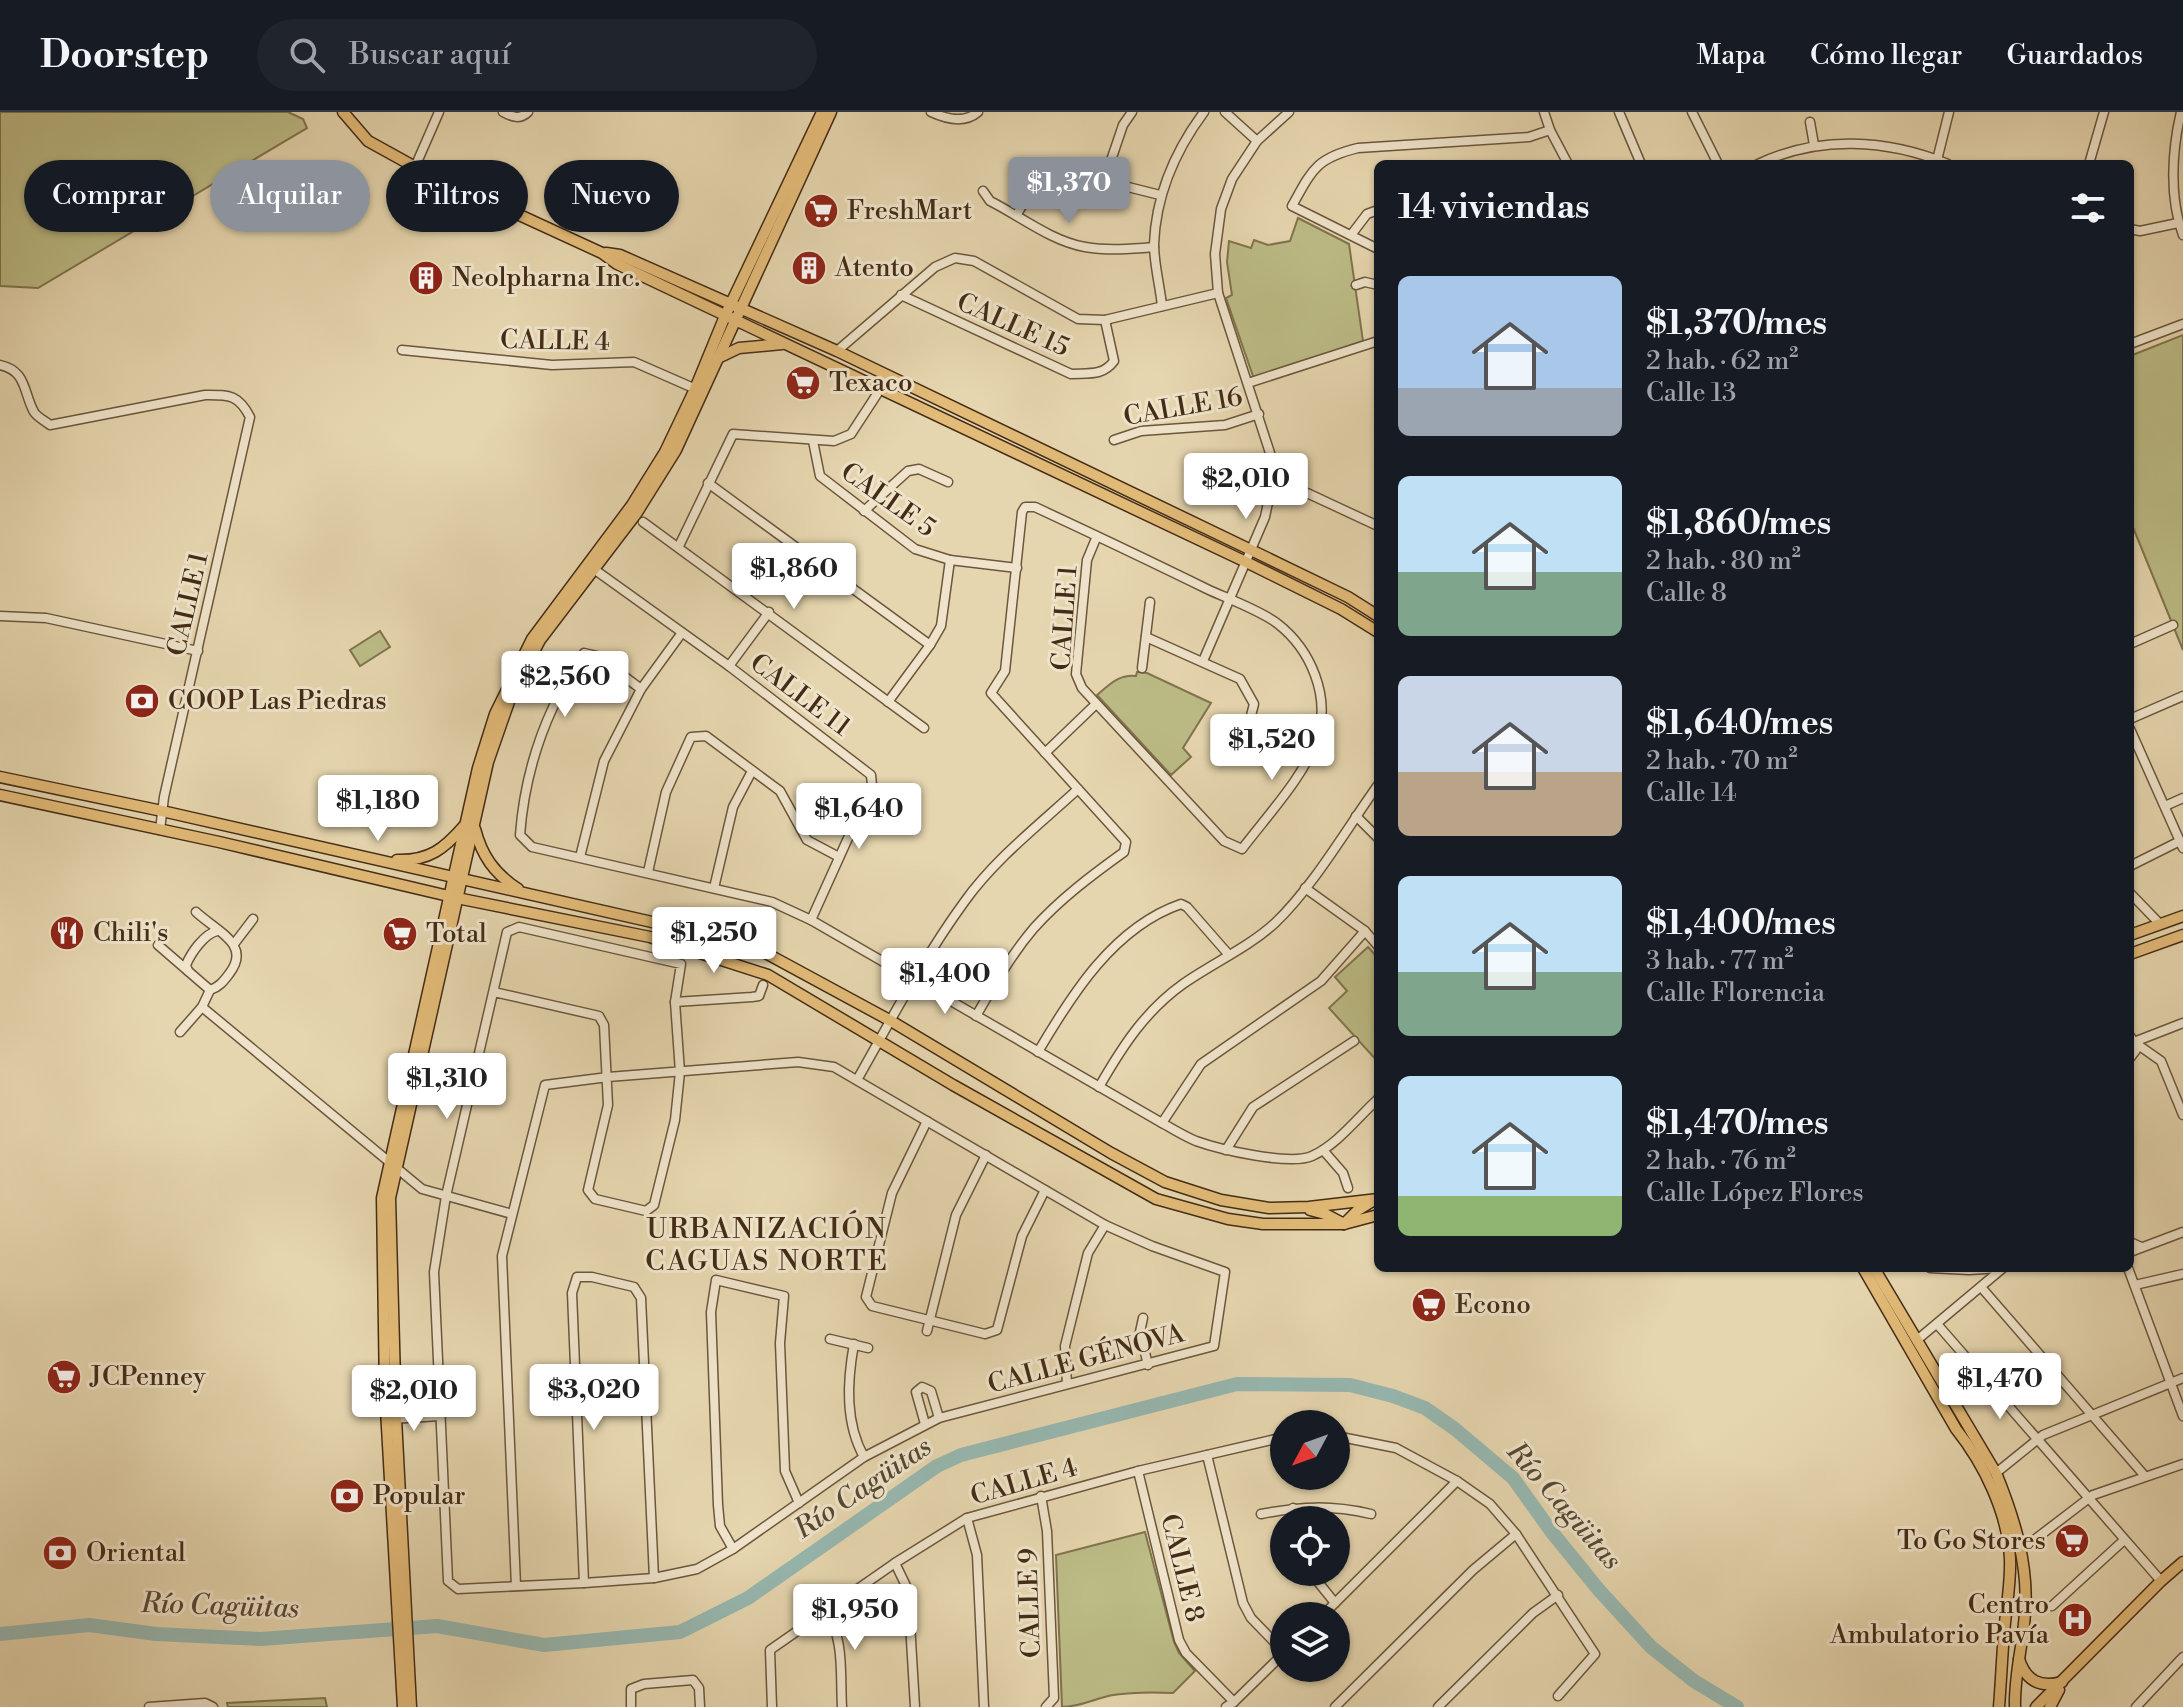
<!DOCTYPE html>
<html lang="es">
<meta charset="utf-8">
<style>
body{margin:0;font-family:"Libre Bodoni",serif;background:#20242c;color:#f1f3f6;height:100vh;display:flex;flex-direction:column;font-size:30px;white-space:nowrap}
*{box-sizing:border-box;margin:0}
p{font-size:26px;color:#9ea1a6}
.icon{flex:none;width:44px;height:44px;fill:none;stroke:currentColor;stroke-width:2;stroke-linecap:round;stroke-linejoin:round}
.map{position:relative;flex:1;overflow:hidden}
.panel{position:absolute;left:1374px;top:48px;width:760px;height:1112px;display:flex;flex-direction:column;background:#171b24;border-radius:12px;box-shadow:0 2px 6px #0004}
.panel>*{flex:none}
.guide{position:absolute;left:24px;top:48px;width:760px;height:72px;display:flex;gap:16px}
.needle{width:52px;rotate:229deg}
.fabs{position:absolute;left:1270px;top:1298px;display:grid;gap:16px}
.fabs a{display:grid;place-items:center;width:80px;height:80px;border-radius:50%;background:#171b24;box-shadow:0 2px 6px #0004;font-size:40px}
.price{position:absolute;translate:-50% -68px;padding:0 18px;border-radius:8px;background:#fff;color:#222;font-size:26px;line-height:52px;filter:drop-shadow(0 2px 4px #0008)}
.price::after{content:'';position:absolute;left:50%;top:48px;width:24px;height:18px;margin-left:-12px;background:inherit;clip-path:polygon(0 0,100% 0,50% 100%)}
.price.on{background:#8c9099;color:#fff}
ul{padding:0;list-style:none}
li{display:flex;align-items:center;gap:24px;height:200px;padding:0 24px}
li span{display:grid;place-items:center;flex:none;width:224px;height:160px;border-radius:12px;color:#555}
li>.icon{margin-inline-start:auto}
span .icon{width:96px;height:96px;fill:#fffc;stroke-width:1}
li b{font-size:34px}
h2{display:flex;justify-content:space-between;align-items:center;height:96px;padding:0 24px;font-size:34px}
.pill{padding:0 28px;border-radius:36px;background:#171b24;box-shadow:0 2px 6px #0004;font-size:28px;line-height:72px}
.pill.on{background:#8c9099;color:#fff}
header{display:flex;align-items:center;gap:48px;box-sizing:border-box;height:112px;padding:0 40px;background:#171b24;border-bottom:2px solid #363941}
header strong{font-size:38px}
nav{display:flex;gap:44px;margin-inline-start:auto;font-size:28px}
.search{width:560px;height:72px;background:#20242c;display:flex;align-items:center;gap:20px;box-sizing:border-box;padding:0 28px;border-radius:44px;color:#9ea1a6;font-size:30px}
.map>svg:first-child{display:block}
.green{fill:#bcbc86;stroke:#80744e;stroke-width:2}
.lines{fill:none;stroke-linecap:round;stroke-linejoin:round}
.river{stroke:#97b8b1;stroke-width:14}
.minor-casing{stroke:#6c563c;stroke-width:11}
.major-casing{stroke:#442c16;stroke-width:13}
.minor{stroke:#efe4cb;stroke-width:8}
.major{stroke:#e3bb78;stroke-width:10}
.labels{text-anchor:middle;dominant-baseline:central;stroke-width:6;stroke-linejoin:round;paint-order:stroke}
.poi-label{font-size:26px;fill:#442c16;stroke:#efe4cb;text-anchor:start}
.street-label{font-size:26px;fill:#442c16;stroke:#efe4cb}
.neighbourhood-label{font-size:28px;letter-spacing:2px;fill:#442c16;stroke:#efe4cb}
.water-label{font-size:28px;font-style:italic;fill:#554835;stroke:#efe4cb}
</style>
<header>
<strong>Doorstep</strong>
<div class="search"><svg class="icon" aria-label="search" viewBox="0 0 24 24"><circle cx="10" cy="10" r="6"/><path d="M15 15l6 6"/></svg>Buscar aquí</div>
<nav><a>Mapa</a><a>Cómo llegar</a><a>Guardados</a></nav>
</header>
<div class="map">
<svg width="2183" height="1595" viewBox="0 0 2183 1595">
<rect width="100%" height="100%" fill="#e6d6af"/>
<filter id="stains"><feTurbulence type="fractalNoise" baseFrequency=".0025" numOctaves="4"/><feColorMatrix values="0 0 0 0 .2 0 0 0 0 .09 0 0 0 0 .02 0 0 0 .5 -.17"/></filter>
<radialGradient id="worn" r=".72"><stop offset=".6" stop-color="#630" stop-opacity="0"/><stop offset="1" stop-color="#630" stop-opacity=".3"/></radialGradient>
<g class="green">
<path d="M0,0H288L303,7L307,16L38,176L0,174Z"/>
<path d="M1298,106L1349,132L1363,229L1254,267L1226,186L1232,183L1227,150L1229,129L1251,136L1254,128L1268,133L1290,129Z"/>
<path d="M2183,223V538L2130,408V244Z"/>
<path d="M380,519L390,535L360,554L350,538Z"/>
<path d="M1137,560L1147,561L1211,591L1183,636L1191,645L1171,663L1097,583C1109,573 1119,562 1136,564Z"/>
<path d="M1368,835L1378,846V950L1329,896L1347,879L1335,865Z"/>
<path d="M1145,1420L1174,1530L1179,1541L1195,1559L1173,1581C1152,1580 1133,1580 1113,1583C1096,1586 1080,1595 1062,1595L1056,1443Z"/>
<path d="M325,1586L327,1595H228L227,1591Z"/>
</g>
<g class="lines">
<path class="river" d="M0,1522L89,1513L156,1522L261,1527L437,1514L544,1533L680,1520L748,1486L937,1354L961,1343L1237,1272L1350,1273L1393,1284L1425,1296L1455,1317L1513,1366L1551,1419L1598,1477L1651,1535L1694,1569L1737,1595"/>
<g class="minor-casing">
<g id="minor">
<path d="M503,0C512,5 520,8 528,0"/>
<path d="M931,0C946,7 964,12 978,0"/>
<path d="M1225,0L1257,29"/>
<path d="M1544,0L1550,18L1568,52"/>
<path d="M1619,0L1641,52"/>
<path d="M1692,0L1718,52"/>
<path d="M2181,0C2172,38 2169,85 2183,123"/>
<path d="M1810,10L1814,33"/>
<path d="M1937,48L1949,0"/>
<path d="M1758,52C1819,23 1887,27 1948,52"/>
<path d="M2089,52L2104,0"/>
<path d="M415,55L439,0"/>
<path d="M1104,69L1123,13L1132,0"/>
<path d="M983,79L990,89C1020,104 1051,129 1085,135C1108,139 1131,137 1154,135"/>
<path d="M1017,102L1044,58H1060L1160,83"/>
<path d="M2130,117L2140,119L2178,111"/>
<path d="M1351,123L1367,102L1378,98"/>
<path d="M1378,137L1292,94C1312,58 1316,46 1358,36L1529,25L1550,18"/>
<path d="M1356,173L1365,170L1378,173"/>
<path d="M901,183L1071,262C1089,261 1103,264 1114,249L1105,208"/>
<path d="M1162,194C1160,174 1154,152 1154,132C1156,83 1175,39 1204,0"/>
<path d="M2130,232L2183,212"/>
<path d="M402,238L552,253L634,250L698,278"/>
<path d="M837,239L935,155L955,146L974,149L1078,207L1105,208L1218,181"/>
<path d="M0,253C27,259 23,280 34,300C37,305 45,309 50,313L205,283C229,283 238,282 250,305L164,685L160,718"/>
<path d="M1248,271L1378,229"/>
<path d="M1114,328L1141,319L1225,313L1259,302"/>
<path d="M813,329L820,364L915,437L950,448L1017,456"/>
<path d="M708,371L930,533"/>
<path d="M1271,376L1307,381L1378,414"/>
<path d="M864,399L908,359L919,357L948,370"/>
<path d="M643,410L924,616"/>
<path d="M679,434L733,322L834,329L851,322L881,276"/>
<path d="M591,455L729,554L871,663L872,673L811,808"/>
<path d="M0,504L46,506L198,539"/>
<path d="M1146,525L1240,567L1254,592L1248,615L1230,628"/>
<path d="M2130,532L2173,513"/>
<path d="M1203,549L1265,405L1271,376L1270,341L1218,181L1215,142L1221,97L1232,67L1257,29L1289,0"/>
<path d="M729,554L769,500"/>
<path d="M1142,556L1150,490"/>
<path d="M641,577L597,544L584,541C547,595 525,657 520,723L532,735L772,790L811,808L1162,1011C1173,1017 1184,1024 1196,1029C1218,1037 1290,1054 1312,1044C1337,1033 1358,1005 1378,987"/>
<path d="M888,590L930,533L941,514L950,448"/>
<path d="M2130,607L2183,584"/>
<path d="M2130,617L2183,736"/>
<path d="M1045,641L1096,592"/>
<path d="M2165,694L2183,686"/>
<path d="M1356,704L1378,726"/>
<path d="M580,745L604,649L641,577L681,522"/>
<path d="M2130,754L2180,729"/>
<path d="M648,760L666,680L691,625L706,624L780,679L807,728L839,745"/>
<path d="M714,776L733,695L752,659"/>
<path d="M1305,776L1365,819L1378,834"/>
<path d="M2130,781L2159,811"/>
<path d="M234,832L253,807"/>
<path d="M158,833L210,878"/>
<path d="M188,859L186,853C191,841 204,822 217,819"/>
<path d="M494,880L599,904L604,913L608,993L588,1078L595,1087L646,1099L654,1093L675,1008L680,960L675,890L681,852L519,815L507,820L446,1084L434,1160L448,1469L458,1477L584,1471L654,1466L697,1457L733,1437L864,1345L939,1306L1214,1234L1225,1160L1152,1134L1105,1113L834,955L798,950L608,965L545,973L502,1144L516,1474"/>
<path d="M675,890L752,885L759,884L763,873"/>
<path d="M202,895L422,1077L512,1102"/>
<path d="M976,904C994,873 1011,843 1034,816C1060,787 1092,763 1124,740L1126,730L991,581L1005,559L1022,400L1025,395H1035C1093,422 1150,449 1207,477C1226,486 1262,499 1278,512C1311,538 1331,585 1317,626C1305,664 1266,705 1242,737L1224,729L1082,576L1076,562L1087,448L1097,424"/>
<path d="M180,920L202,895L210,878C219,875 223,870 229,862C252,833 218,820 196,800"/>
<path d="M2130,924L2134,930L2183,911"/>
<path d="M1038,940C1072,882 1114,815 1181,792L1187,795L1229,843"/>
<path d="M2130,946L2136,938L2134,930L2161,949L2183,1003"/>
<path d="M857,968C891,908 924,845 965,789C995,747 1040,712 1078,677"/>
<path d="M1099,975C1122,935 1145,899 1183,872C1213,851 1249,835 1275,811C1313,775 1347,716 1378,673"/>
<path d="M927,1009L892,1081L866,1185L872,1194L985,1222L997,1218L1022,1124L1045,1078"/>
<path d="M1162,1011L1201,952L1321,869L1365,819"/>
<path d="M1226,1038L1253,995L1354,929"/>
<path d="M1323,1038L1343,1061L1348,1076"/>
<path d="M2130,1130L2141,1135"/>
<path d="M2130,1140L2183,1120"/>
<path d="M1930,1156L1969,1158L2000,1156"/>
<path d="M2128,1156L2183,1304"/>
<path d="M2135,1173L2183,1162"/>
<path d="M1981,1175L2144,1363"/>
<path d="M1143,1206L1140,1220L1148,1253"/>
<path d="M1937,1212L2161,1469"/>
<path d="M927,1219L956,1103L986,1043"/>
<path d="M830,1227L868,1236"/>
<path d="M1917,1228L2003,1156"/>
<path d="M854,1232C847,1270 845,1311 864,1345"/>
<path d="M1067,1272L1065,1234L1088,1141L1105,1113"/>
<path d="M391,1307L440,1304"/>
<path d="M925,1312L916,1280L922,1275L931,1279L939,1306"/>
<path d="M1336,1324L1396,1336L1457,1369L1490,1392L1516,1422L1595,1542L1558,1584"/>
<path d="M1207,1343L1243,1491L1251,1506L1284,1540"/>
<path d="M1138,1359L1179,1528L1186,1541L1234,1590"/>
<path d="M1996,1361L2043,1323L2183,1266"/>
<path d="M1041,1384L1047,1419L1054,1586L1046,1595"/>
<path d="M1293,1396L1296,1408"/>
<path d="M1261,1402C1302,1394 1331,1393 1371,1402"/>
<path d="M967,1406L977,1443L984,1595"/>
<path d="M733,1437L720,1414L718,1393L711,1200L716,1168L784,1184L780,1231L785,1359L799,1391"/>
<path d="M2021,1438L2093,1383L2183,1352"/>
<path d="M895,1451L908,1478L915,1595"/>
<path d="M1310,1460L1335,1491"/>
<path d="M584,1471L572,1181L577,1165H592L634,1175L641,1186L654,1466"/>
<path d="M2052,1494L2123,1429"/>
<path d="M825,1498C845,1526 840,1562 842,1595"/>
<path d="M1322,1504L1457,1369"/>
<path d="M149,1595L205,1591L213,1595"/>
<path d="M631,1595V1577L644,1572L693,1568L699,1576L700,1595"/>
<path d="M772,1595L770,1538L895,1451L967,1406L1138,1359L1284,1325"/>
<path d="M1226,1595L1234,1590L1284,1541"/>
<path d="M1335,1595L1473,1458L1516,1422"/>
<path d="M1438,1595L1533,1501L1558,1483"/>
<path d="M2136,1595L2183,1545"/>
</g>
</g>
<g class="major-casing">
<g id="major">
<path d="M343,0L368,29L415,55L602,141L617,152L1246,450L1341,497L1378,520"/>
<path d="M606,141L620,143L837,239L1251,438L1348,485L1378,504"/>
<path d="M718,246L739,236L782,232"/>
<path d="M0,665L162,699L749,832L891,909L1111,1041L1165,1070L1221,1088L1269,1096L1309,1095L1378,1087"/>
<path d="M0,683L219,730L457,786L650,825L768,863L953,973L1156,1087L1228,1107L1263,1112H1344L1378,1103"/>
<path d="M475,717C482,744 494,761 518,777"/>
<path d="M397,748C429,749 444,737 464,714"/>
<path d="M2130,823L2183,804"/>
<path d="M2130,842L2183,823"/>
<path d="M1310,1098L1325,1102L1344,1112L1358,1098L1371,1090"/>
<path d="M1863,1156L1956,1317C1984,1352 2008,1401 2010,1447C2011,1472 2006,1496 2004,1521C2002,1545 2001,1570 1999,1595"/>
<path d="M1874,1156L1996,1361C2014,1405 2029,1453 2025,1501C2023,1533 2014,1563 2015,1595"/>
<path d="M2019,1547C2026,1569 2040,1576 2062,1570"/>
<path d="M403,1595L385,1280L382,1086L478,656L495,602L532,527L632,393L665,340L695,277L725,204L822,0"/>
<path d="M411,1595L396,1306L390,1086L488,650L511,584L540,528L636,402L676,338L831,0"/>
<path d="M2036,1595L2161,1469L2183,1450"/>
<path d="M2050,1595L2059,1578"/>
</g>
</g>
<use href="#minor" class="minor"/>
<use href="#major" class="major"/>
</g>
<defs>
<g id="supermarket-disc" transform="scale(1.8)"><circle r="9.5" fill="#8f2418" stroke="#efe4cb"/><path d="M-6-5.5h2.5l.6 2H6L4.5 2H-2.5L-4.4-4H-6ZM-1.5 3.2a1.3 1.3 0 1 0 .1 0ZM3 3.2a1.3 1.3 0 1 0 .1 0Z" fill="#fff"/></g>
<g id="building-disc" transform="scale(1.8)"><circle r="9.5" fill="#8f2418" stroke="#efe4cb"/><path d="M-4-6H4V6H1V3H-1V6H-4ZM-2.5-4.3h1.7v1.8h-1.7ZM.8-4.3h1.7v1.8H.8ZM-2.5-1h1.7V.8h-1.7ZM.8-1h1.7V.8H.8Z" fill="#fff"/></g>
<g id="bank-disc" transform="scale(1.8)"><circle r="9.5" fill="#8f2418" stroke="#efe4cb"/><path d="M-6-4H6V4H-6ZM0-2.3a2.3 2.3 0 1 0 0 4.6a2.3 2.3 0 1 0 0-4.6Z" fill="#fff"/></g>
<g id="restaurant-disc" transform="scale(1.8)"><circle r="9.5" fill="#8f2418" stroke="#efe4cb"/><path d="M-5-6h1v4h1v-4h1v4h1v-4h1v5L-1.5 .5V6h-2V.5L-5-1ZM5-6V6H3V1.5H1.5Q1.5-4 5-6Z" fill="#fff"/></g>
<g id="hospital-disc" transform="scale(1.8)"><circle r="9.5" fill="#8f2418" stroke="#efe4cb"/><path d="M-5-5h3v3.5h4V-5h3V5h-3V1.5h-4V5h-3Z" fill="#fff"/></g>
</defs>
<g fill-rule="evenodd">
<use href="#supermarket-disc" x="821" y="99"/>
<use href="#building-disc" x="809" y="156"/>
<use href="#building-disc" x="426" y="166"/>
<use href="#supermarket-disc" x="803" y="271"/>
<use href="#bank-disc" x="142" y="589"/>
<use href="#restaurant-disc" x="67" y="821"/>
<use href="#supermarket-disc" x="400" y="822"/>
<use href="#supermarket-disc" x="1429" y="1193"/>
<use href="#supermarket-disc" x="64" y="1265"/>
<use href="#bank-disc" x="347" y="1384"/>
<use href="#supermarket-disc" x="2072" y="1429"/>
<use href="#bank-disc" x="60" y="1441"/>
<use href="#hospital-disc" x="2075" y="1508"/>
</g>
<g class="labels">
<g class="poi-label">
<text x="847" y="99">FreshMart</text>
<text x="835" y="156">Atento</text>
<text x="452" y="166">Neolpharna Inc.</text>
<text x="829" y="271">Texaco</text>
<text x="168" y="589">COOP Las Piedras</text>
<text x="93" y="821">Chili's</text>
<text x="426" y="822">Total</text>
<text x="1455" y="1193">Econo</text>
<text x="90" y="1265">JCPenney</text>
<text x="373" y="1384">Popular</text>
<text x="2046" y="1429" text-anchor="end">To Go Stores</text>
<text x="86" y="1441">Oriental</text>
<text x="2049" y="1493" text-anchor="end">Centro<tspan x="2049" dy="30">Ambulatorio Pavía</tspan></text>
</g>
<g class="street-label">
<text transform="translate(1013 213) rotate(24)">CALLE 15</text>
<text transform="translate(555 229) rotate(1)">CALLE 4</text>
<text transform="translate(1183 295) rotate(-10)">CALLE 16</text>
<text transform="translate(888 388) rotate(35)">CALLE 5</text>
<text transform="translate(188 492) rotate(-77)">CALLE 1</text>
<text transform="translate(1065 506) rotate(-86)">CALLE 1</text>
<text transform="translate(800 583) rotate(37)">CALLE 11</text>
<text transform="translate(1086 1247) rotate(-15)">CALLE GÉNOVA</text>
<text transform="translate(1024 1370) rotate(-16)">CALLE 4</text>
<text transform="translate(1182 1456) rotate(76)">CALLE 8</text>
<text transform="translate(1030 1491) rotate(-92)">CALLE 9</text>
</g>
<g class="neighbourhood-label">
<text x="767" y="1117">URBANIZACIÓN<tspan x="767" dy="32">CAGUAS NORTE</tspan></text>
</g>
<g class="water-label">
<text transform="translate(863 1376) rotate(-34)">Río Cagüitas</text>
<text transform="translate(1564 1394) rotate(49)">Río Cagüitas</text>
<text transform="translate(220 1494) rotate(2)">Río Cagüitas</text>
</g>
</g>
<rect width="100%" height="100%" filter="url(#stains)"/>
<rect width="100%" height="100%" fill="url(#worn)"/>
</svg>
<div class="fabs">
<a><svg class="needle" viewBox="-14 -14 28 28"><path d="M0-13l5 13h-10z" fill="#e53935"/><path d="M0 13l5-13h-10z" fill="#9ea1a6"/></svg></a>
<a><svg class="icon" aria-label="locate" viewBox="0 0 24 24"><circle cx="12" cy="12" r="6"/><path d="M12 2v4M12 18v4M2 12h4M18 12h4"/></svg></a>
<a><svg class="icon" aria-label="layers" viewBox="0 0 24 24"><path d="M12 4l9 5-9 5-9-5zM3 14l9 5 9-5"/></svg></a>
</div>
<b class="price on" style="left:1069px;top:113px">$1,370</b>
<b class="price" style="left:1246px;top:409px">$2,010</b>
<b class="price" style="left:794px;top:499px">$1,860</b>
<b class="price" style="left:565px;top:607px">$2,560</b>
<b class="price" style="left:1272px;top:670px">$1,520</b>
<b class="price" style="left:378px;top:731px">$1,180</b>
<b class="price" style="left:859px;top:739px">$1,640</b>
<b class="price" style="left:714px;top:863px">$1,250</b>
<b class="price" style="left:945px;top:904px">$1,400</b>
<b class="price" style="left:447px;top:1009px">$1,310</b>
<b class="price" style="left:2000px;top:1309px">$1,470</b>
<b class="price" style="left:594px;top:1320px">$3,020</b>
<b class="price" style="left:414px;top:1321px">$2,010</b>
<b class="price" style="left:855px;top:1540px">$1,950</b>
<div class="guide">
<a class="pill">Comprar</a>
<a class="pill on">Alquilar</a>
<a class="pill">Filtros</a>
<a class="pill">Nuevo</a>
</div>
<section class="panel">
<h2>14 viviendas<svg class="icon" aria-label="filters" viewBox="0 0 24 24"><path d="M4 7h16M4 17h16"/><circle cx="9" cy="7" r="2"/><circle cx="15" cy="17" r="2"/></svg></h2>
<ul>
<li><span style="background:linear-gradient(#a9c7e8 70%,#9aa5b1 0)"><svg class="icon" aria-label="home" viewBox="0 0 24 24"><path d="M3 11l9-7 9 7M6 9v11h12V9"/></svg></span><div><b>$1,370/mes</b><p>2 hab. · 62 m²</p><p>Calle 13</p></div></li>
<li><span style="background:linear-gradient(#bfe0f5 60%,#7fa58c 0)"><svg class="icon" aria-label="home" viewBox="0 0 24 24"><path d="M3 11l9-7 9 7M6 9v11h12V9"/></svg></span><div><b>$1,860/mes</b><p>2 hab. · 80 m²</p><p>Calle 8</p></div></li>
<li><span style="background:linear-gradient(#c9d6e8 60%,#b9a48a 0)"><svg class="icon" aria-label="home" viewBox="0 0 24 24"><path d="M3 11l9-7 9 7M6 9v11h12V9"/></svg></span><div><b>$1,640/mes</b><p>2 hab. · 70 m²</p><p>Calle 14</p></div></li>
<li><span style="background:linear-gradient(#bfe0f5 60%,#7fa58c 0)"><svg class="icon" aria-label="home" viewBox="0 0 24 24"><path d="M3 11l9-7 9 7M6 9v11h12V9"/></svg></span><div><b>$1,400/mes</b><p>3 hab. · 77 m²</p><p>Calle Florencia</p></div></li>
<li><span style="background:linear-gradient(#bfe0f5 75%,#8fb573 0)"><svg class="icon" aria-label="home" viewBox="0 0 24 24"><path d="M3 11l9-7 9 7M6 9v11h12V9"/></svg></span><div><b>$1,470/mes</b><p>2 hab. · 76 m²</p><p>Calle López Flores</p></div></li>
</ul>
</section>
</div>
